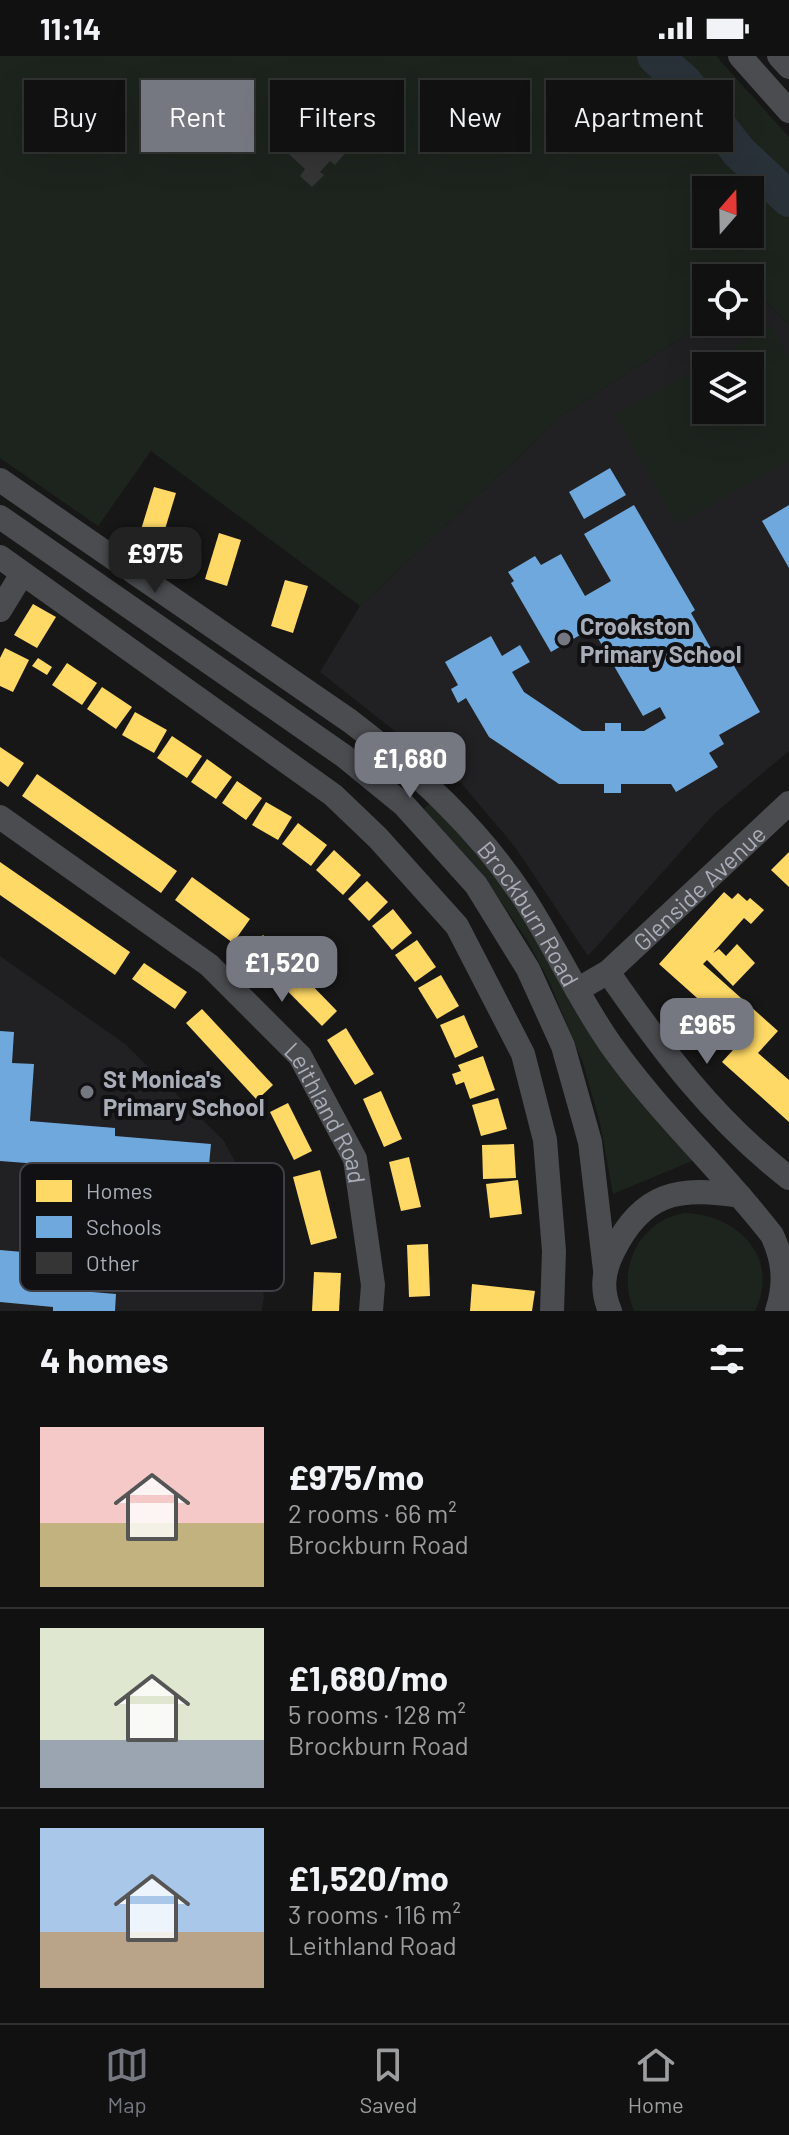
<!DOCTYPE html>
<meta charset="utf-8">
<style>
body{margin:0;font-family:Barlow,sans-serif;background:#1a1a1a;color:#f1f3f6;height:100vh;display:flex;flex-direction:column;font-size:30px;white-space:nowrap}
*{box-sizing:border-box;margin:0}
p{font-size:26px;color:#9c9d9f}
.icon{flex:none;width:44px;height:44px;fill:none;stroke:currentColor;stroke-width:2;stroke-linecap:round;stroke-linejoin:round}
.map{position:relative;height:1255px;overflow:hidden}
.panel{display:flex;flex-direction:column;background:#111;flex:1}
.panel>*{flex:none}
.banner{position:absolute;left:24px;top:24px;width:742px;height:72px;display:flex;gap:16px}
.needle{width:52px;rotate:20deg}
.controls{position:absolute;left:692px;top:120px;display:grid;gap:16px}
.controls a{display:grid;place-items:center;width:72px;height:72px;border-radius:0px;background:#111;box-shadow:0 8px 32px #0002,0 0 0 2px #303131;font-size:40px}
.price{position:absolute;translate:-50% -68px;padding:0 18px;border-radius:16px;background:#757880;color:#fff;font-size:26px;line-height:52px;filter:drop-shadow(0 2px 4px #0008)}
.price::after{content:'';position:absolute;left:50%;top:48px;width:24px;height:18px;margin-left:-12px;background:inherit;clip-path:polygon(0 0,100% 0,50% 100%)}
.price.current{background:#222;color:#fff}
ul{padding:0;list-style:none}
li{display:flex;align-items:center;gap:24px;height:200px;padding:0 40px}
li+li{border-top:2px solid #303131}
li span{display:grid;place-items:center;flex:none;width:224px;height:160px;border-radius:0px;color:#555}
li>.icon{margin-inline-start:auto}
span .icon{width:96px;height:96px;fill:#fffc;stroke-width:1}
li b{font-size:34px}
h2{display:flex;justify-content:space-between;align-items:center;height:96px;padding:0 40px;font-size:34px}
.chip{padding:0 28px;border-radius:0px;background:#111;box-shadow:0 8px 32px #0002,0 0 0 2px #303131;font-size:28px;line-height:72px}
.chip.current{background:#757880;color:#fff}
.status{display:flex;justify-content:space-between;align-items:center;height:56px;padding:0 40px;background:#111;direction:ltr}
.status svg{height:22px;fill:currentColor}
.tabs{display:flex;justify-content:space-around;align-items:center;height:112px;border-top:2px solid #303131;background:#111;font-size:22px;color:#9c9d9f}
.tabs a{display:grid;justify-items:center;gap:4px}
.tabs .current{color:#757880}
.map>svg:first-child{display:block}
.built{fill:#212123;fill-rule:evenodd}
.green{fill:#1d241e;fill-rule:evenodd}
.homes{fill:#ffd966}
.schools{fill:#6fa8dc}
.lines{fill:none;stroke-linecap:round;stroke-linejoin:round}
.river{stroke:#2a3239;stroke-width:36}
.building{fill:#353536}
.minor{stroke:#4b4c50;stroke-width:24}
.poi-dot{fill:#757880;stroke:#111113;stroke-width:3}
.labels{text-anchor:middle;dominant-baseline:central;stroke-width:8;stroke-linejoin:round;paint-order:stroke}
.poi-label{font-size:24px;font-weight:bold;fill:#a8adb8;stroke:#111113;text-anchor:start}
.street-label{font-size:24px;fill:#a8adb8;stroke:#111113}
.key{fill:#111113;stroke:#3e4045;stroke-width:2}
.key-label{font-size:22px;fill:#a8adb8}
</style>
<div class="status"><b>11:14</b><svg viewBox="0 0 49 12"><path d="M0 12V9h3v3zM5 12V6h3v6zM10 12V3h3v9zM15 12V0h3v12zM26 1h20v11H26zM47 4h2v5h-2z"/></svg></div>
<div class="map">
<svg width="789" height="1255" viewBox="0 0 789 1255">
<rect width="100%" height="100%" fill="#171717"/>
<g class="built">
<path d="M754,235L789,268V695L715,757L588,900L515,791L462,728L320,616L360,550L564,358L706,266H750V237ZM706,310H750V354H706Z"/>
<path d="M0,900L125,988L224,1085L248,1130L264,1241L262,1255H0Z"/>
</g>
<g class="green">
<path d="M0,0H716L789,81V268L754,235L750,237V222H706V266L564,358L360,550L151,395L98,470L0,402ZM706,134H750V178H706Z"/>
<path d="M771,271L789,303V405L677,468L615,359ZM706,310H750V354H706Z"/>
<path d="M431,746L494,819L692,1105L613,1138L600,1067L583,1007L549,925L527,884L483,819L424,753Z"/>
<path d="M684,1157C737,1158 781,1201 755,1255H634C616,1213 638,1166 684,1157Z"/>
</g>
<g class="homes">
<path d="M154,431L176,437L162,483L140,477Z"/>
<path d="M219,477L241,484L227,530L205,523Z"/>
<path d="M285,524L308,530L293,577L271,570Z"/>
<path d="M33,548L56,561L37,592L14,579Z"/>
<path d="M5,592L29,604L13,636L0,630V602Z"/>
<path d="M38,602L52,611L47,619L32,610Z"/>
<path d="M67,607L97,627L82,649L52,629Z"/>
<path d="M102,631L132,651L116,673L87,653Z"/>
<path d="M135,656L167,674L154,697L122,679Z"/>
<path d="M172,680L202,700L187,722L157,702Z"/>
<path d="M0,691L24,707L8,731L0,725Z"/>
<path d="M207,703L232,721L216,743L191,726Z"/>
<path d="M37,718L177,815L161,837L22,740Z"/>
<path d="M237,725L262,742L246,764L222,747Z"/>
<path d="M266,746L292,761L278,784L252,769Z"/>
<path d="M298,767L327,789L311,810L282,788Z"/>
<path d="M334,794L361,819L343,839L316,814Z"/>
<path d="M789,796V831L771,814Z"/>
<path d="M0,806L130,896L115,919L0,839Z"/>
<path d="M192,821L250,863L233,887L175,844Z"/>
<path d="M367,825L388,846L369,865L348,843Z"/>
<path d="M724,836L732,843L738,837L747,845L750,842L764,854L751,868L744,862L713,897L719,893L726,900L737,888L755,907L733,930L707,904L703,908L778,975L758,997L789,1024V1066L722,1006L743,983L659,908Z"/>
<path d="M393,853L412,877L392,894L372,870Z"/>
<path d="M263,879L337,955L322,970L247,894Z"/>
<path d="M417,884L436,911L415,926L395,899Z"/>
<path d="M144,907L187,936L175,953L132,923Z"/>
<path d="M441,919L459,950L437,963L418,932Z"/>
<path d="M202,953L273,1029L257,1044L186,967Z"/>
<path d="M464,959L478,991L455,1002L440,969Z"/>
<path d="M346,972L374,1018L355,1029L327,984Z"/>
<path d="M483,1000L495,1034L470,1043L464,1026L456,1029L452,1018L461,1015L458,1009Z"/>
<path d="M381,1035L402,1083L384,1091L363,1043Z"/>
<path d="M498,1042L507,1073L481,1080L472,1049Z"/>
<path d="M288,1047L312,1095L294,1104L270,1056Z"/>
<path d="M514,1088L516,1122L483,1123L482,1089Z"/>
<path d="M409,1101L421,1151L401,1155L389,1106Z"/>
<path d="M320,1114L337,1182L311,1189L293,1121Z"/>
<path d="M518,1124L522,1158L490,1162L486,1128Z"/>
<path d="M428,1188L430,1240L409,1241L407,1189Z"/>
<path d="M314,1216L341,1217L339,1255H312Z"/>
<path d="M472,1228L535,1235L532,1255H470Z"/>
</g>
<g class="schools">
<path d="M610,412L626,439L584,463L569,436Z"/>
<path d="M634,449L695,554L691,557L718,605L728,599L760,656L719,679L724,688L709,697L718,711L676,736L671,728H621V737H604V728H559L489,681L466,642L458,647L451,633L458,629L445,606L491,580L502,600L520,589L530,606L512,616L524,636L582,675H605V667H621V675H644L666,662L660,651L643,660L592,572L551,596L511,527L514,525L508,516L535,500L541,509L561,498L585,540L611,525L584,478Z"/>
<path d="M789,449V512L762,465Z"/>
<path d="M0,975L14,976L12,1007L34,1008L30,1065L115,1072V1080L211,1088L209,1109H217L216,1123L90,1113L83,1201L95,1202L92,1236L116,1238L115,1255H53V1251L0,1246V1194L57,1199L65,1110L0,1105Z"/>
</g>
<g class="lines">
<path class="river" d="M655,0L685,27L739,96L789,143"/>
</g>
<path class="building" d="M295,61L302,69L307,65L328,86L333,80L347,95L335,109L330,105L320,116L324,119L312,131L300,120L305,113L280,90L285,85L278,78Z"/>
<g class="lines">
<g class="minor">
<path d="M740,0L789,55"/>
<path d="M779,0L789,11"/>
<path id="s1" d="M0,424L350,665C417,716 478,772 524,842C555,890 578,942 611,989C659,1057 721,1113 772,1179C784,1205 786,1227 777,1255"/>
<path d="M0,461L344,700L404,749L476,829L528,913L563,990L590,1086L605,1214"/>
<path d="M0,501L333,739L378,782L457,870L523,998L545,1084L554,1195L552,1255"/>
<path d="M0,554L22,518"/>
<path id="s2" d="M0,761L209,909L300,1000L355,1103L373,1229L371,1255"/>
<path d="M608,916C662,994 713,1063 789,1122"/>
<path id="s3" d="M577,934L608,916L789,747"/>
<path d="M610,1255C601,1234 603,1216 613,1196C642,1136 679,1130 740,1140"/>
</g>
</g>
<g class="poi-dot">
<circle cx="564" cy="583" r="8"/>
<circle cx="87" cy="1036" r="8"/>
</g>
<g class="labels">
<g class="poi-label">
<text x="580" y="569">Crookston<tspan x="580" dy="28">Primary School</tspan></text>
<text x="103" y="1022">St Monica's<tspan x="103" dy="28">Primary School</tspan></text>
</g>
<g class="street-label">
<text stroke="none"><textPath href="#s3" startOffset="160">Glenside Avenue</textPath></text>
<text stroke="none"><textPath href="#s1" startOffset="690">Brockburn Road</textPath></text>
<text stroke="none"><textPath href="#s2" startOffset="448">Leithland Road</textPath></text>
</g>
</g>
<rect x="20" y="1107" width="264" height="128" rx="12" class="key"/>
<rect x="36" y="1124" width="36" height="22" fill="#ffd966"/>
<rect x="36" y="1160" width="36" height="22" fill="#6fa8dc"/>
<rect x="36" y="1196" width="36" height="22" fill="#353536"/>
<g class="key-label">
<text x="86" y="1143">Homes</text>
<text x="86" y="1179">Schools</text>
<text x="86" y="1215">Other</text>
</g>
</svg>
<div class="controls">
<a><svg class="needle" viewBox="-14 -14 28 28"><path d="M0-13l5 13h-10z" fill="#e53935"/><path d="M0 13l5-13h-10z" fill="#9c9d9f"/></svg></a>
<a><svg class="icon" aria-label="locate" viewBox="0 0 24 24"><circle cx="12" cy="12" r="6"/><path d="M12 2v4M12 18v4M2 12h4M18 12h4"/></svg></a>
<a><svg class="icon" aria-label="layers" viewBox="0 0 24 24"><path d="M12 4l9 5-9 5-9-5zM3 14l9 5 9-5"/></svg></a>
</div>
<b class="price current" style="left:155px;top:539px">£975</b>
<b class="price" style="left:410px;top:744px">£1,680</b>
<b class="price" style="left:282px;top:948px">£1,520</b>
<b class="price" style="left:707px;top:1010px">£965</b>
<div class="banner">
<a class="chip">Buy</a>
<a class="chip current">Rent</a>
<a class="chip">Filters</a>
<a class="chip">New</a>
<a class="chip">Apartment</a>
</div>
</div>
<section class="panel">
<h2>4 homes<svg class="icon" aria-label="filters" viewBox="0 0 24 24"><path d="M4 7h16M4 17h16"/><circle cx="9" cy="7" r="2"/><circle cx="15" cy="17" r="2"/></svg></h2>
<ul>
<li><span style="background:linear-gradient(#f6c9c9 60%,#c2b280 0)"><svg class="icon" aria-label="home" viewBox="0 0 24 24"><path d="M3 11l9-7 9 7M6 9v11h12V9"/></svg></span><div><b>£975/mo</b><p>2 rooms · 66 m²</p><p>Brockburn Road</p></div></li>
<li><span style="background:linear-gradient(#dfe7d0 70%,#9aa5b1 0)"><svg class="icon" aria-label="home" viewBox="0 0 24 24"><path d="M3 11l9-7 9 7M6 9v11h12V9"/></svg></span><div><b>£1,680/mo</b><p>5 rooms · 128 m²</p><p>Brockburn Road</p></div></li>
<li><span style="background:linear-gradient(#a9c7e8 65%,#b9a48a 0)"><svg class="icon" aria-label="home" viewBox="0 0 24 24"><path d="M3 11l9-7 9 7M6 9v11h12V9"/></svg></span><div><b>£1,520/mo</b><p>3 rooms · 116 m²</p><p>Leithland Road</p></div></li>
</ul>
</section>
<nav class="tabs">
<a class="current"><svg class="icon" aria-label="map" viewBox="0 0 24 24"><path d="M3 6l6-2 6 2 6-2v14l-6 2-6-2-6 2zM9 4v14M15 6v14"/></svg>Map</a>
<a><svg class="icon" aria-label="saved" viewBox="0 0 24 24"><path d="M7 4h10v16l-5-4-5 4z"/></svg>Saved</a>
<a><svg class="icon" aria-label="home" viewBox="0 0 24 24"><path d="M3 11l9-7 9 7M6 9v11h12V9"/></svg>Home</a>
</nav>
